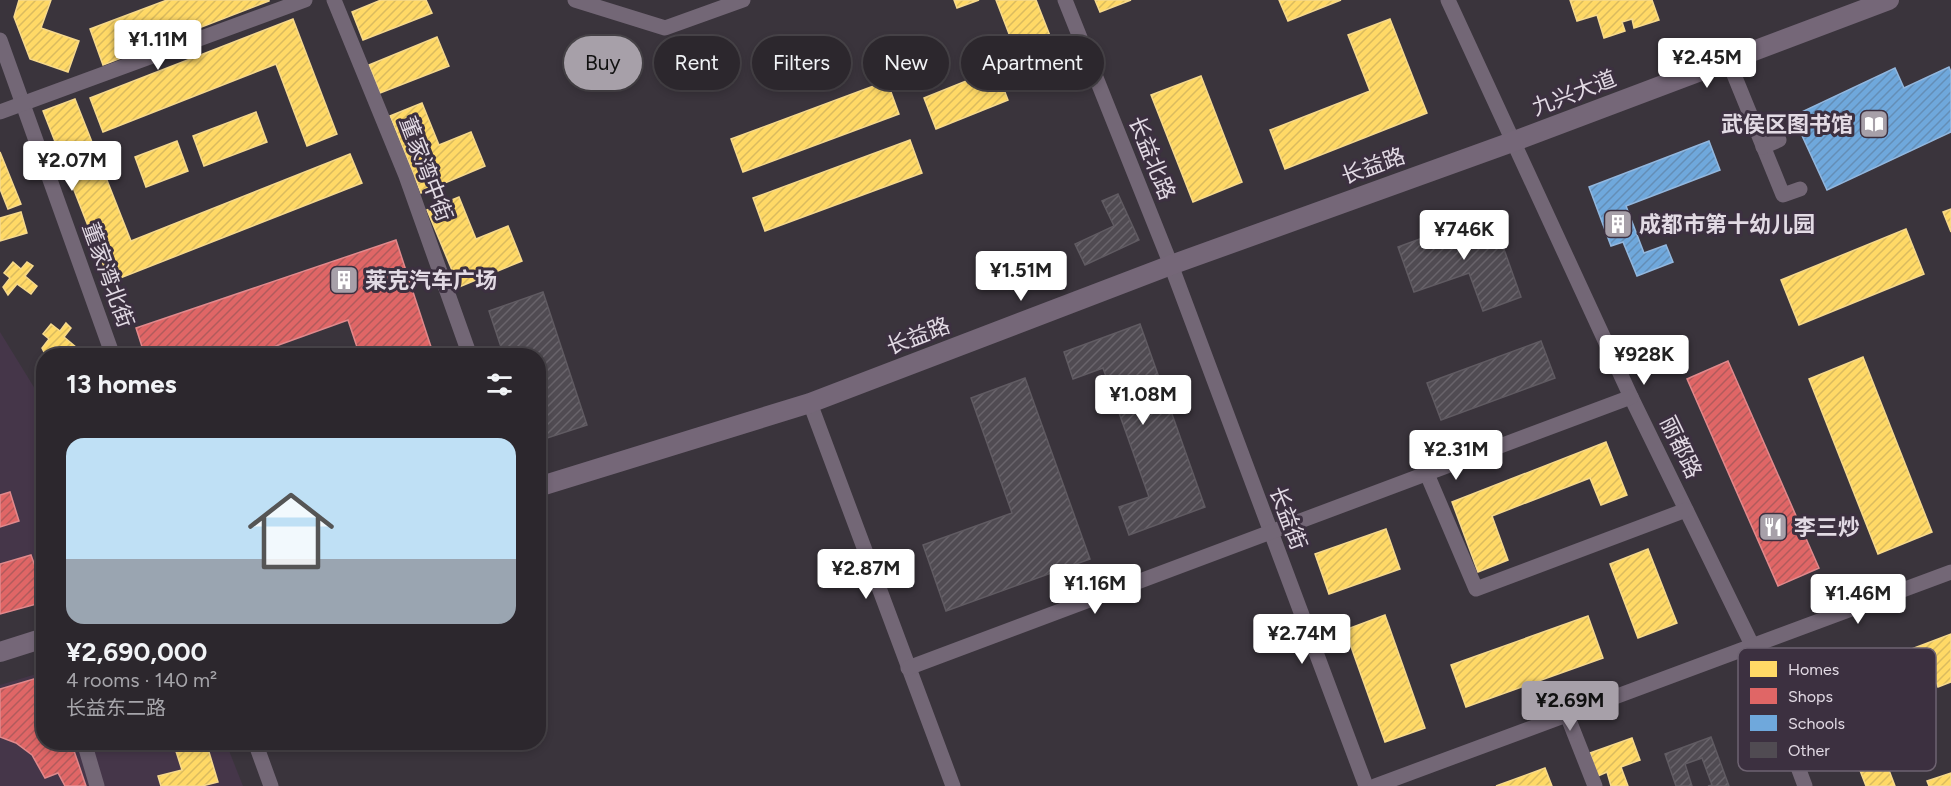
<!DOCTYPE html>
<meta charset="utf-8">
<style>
body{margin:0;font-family:Figtree,"Noto Sans SC",sans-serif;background:#342f35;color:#f1f3f6;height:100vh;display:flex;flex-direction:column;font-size:22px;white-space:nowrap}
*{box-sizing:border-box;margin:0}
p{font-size:20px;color:#a6a5aa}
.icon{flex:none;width:33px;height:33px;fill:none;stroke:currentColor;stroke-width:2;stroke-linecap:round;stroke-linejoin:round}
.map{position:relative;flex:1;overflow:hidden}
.drawer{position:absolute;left:36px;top:348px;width:510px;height:402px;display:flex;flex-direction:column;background:#2c272d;border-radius:24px;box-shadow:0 3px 9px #0003,0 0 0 2px #484449}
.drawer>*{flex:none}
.banner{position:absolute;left:564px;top:36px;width:570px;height:54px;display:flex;gap:12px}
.price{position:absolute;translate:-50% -51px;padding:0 14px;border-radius:6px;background:#fff;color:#222;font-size:20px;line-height:39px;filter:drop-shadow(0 2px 3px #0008)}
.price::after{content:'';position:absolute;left:50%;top:36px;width:18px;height:14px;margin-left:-9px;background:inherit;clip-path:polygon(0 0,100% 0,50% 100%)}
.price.active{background:#a7a0a9;color:#111}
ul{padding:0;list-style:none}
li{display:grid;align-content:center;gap:12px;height:318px;padding:0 30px}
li+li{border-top:2px solid #484449}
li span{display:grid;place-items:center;height:186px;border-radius:18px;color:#555}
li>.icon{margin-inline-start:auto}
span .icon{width:108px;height:108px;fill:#fffc;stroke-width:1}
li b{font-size:26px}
h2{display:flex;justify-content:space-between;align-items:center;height:72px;padding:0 30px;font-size:26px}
.chip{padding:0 21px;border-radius:27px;background:#2c272d;box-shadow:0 3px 9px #0003,0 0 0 2px #484449;font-size:21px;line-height:54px}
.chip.active{background:#a7a0a9;color:#111}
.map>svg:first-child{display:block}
.built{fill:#453649}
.homes{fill:url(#homes-hatch);stroke:#f6d98c;stroke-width:1.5}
.shops{fill:url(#shops-hatch);stroke:#e1898c;stroke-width:1.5}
.schools{fill:url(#schools-hatch);stroke:#92b7de;stroke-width:1.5}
.building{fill:url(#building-hatch);stroke:#605b62;stroke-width:1.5}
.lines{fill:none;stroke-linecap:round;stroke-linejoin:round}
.minor{stroke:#736776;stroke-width:15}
.major{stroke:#756778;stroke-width:20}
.labels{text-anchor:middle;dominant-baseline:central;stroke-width:6;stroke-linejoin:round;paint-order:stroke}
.street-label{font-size:22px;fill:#e2dae4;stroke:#3c3040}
.poi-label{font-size:22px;font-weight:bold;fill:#e2dae4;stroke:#3c3040;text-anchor:start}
.key{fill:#3c3040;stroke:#6e6371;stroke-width:1.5}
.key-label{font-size:16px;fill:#e2dae4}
</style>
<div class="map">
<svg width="1951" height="786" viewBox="0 0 1951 786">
<defs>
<pattern id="homes-hatch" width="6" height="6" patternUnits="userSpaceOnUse" patternTransform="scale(1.5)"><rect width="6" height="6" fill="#ffd966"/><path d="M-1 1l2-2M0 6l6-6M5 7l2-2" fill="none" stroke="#dabb5f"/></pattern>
<pattern id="shops-hatch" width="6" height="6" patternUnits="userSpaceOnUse" patternTransform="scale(1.5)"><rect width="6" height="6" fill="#e06666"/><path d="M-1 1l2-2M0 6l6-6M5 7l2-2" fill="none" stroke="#b15b5c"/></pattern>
<pattern id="schools-hatch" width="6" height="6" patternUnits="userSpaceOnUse" patternTransform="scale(1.5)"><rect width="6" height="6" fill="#6fa8dc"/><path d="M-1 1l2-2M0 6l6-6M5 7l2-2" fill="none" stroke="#648eb6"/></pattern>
<pattern id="building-hatch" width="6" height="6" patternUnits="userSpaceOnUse" patternTransform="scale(1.5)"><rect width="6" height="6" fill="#504b52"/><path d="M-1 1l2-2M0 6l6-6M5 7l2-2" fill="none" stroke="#69646b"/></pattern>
</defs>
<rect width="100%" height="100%" fill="#3a343c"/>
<g class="built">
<path d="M0,332L40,397L44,395L43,602L0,615Z"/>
<path d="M43,672L44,742L226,743L243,786H0V685Z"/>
</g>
<g class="homes">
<path d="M19,0H51L41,28L79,41L68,72L30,59L14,17Z"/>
<path d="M167,0H269V1L103,65L90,29Z"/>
<path d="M381,0H426L432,13L363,40L352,12Z"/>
<path d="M954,0H979L957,8Z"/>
<path d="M996,0H1036L1063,69L1028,83Z"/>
<path d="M1095,0H1131L1100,12Z"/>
<path d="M1279,0H1341L1288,21Z"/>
<path d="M1570,0H1652L1659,20L1634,28L1632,19L1622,22L1625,31L1604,38L1597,15L1577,21Z"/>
<path d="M293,19L337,134L307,146L276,64L103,132L90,98Z"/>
<path d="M1390,19L1427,113L1285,169L1270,130L1370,91L1348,35Z"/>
<path d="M437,37L449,66L380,93L369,65Z"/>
<path d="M996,69L1008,100L936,129L924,98Z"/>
<path d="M1201,76L1242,182L1193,202L1151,95Z"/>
<path d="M887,81L899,114L743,172L731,139Z"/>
<path d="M75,99L131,241L350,154L362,183L110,282L43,111Z"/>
<path d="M422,103L439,145L471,132L485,166L421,193L390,116Z"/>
<path d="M256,112L267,142L204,166L193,136Z"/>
<path d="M910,140L922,173L765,231L753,198Z"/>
<path d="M177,141L188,171L146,187L135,157Z"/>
<path d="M0,152L21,204L8,209L0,189Z"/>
<path d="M459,197L476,239L508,226L522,261L459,287L427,210Z"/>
<path d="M1951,209V232L1943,212Z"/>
<path d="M21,212L27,233L0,241V218Z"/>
<path d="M1906,229L1924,274L1799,325L1781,280Z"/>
<path d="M13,262L21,269L27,262L33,266L25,276L37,286L31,294L17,284L8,295L3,287L10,278L4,273Z"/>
<path d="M66,323L71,328L64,337L76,347L69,356L56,346L46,356L42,348L49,339L43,334L51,324L60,331Z"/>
<path d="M1863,357L1932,532L1878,554L1809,379Z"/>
<path d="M1606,442L1627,495L1601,505L1590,478L1492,516L1508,560L1478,572L1452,502Z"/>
<path d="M1386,529L1400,569L1329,594L1315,554Z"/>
<path d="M1648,549L1677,623L1638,638L1610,564Z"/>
<path d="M1385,615L1425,728L1385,742L1345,630Z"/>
<path d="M1588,616L1603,658L1466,707L1451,665Z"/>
<path d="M1951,634V682L1938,687L1928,658L1914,663L1909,650Z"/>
<path d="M1883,663L1890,682L1857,695L1875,743L1900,734L1909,757L1887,765L1895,786H1866L1827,685Z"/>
<path d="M1632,738L1640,760L1621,767L1628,786H1611L1607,772L1598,776L1590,753Z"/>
<path d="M173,742H206L218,782L202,786H161L158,776L182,770Z"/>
<path d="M1545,768L1552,786H1496Z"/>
<path d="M1951,773V786H1929L1927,781Z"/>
</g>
<g class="shops">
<path d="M396,240L434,356H360L348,320L248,356H145L136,328Z"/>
<path d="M1728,361L1819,568L1778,586L1687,379Z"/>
<path d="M10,492L19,521L0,527V495Z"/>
<path d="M31,555L44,591V602L0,614V564Z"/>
<path d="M44,676V742H71L86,786H65L58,773L45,778L32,755L16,743L0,737V689Z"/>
</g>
<g class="schools">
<path d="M1949,67L1951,72V132L1827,190L1793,116L1895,68L1904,88Z"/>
<path d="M1709,141L1720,170L1626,206L1644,253L1666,245L1673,262L1637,276L1623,242L1611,246L1589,187Z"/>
</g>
<g class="building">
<path d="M1118,194L1139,240L1085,265L1075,244L1114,226L1102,201Z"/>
<path d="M1491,213L1521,297L1483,311L1469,273L1414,292L1398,247Z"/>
<path d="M543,292L587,425L538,441V356H504L489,311Z"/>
<path d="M1140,324L1205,507L1129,535L1119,507L1149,497L1103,368L1073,379L1064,352Z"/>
<path d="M1541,341L1555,378L1441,420L1427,383Z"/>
<path d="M1025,378L1090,559L946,611L923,545L1012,513L971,398Z"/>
<path d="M1711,737L1729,786H1708L1712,785L1702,758L1685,764L1692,786H1676L1665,754Z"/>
</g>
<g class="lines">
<g class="minor">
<path d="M334,0L406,176L470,356"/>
<path d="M575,0L665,28L743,0"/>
<path d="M1065,0L1171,265L1366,786"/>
<path d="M1448,0L1631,397L1753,647L1805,786"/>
<path d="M0,40L113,356"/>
<path d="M1728,60L1783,195L1800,189"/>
<path d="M0,112L305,0"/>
<path d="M1763,147L1779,140"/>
<path d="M810,403L953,786"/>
<path d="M1427,474L1476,589L1686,510"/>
<path d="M908,668L1631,397"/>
<path d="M1567,715L1595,786"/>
<path d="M84,742L97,786"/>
<path d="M255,742L271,786"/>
<path d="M1375,786L1951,572"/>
</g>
<g class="major">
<path d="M538,487L810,403L1171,265L1512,142L1889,0"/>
<path d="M0,652L44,638"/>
</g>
</g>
<defs>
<g id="library-square" transform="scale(1.5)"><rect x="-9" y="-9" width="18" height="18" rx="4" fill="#a7a0a9" stroke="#3c3040"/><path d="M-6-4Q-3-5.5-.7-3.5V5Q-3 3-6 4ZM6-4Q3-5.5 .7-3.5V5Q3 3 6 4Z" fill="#fff"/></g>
<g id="building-square" transform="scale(1.5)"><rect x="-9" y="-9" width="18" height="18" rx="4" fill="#a7a0a9" stroke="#3c3040"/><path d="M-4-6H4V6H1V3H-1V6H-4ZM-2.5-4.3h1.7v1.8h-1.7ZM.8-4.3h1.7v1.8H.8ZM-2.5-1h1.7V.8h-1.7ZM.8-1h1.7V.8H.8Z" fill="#fff"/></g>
<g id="restaurant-square" transform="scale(1.5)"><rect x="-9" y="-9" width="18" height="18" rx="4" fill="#a7a0a9" stroke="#3c3040"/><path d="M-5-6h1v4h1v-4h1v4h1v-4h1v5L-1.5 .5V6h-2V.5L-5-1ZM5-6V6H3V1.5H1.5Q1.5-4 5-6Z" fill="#fff"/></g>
</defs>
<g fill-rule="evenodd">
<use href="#library-square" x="1874" y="124"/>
<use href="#building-square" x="1618" y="224"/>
<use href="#building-square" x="344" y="280"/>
<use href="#restaurant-square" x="1773" y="527"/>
</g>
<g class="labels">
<g class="street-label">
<text transform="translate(1574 93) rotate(-21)">九兴大道</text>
<text transform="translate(1152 158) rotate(68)">长益北路</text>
<text transform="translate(1373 166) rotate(-20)">长益路</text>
<text transform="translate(426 169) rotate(69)">董家湾中街</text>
<text transform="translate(108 275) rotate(70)">董家湾北街</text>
<text transform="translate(918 336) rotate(-21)">长益路</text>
<text transform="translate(1681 447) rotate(64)">丽都路</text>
<text transform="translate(1288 518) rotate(69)">长益街</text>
</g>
<g class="poi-label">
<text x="1853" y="124" text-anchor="end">武侯区图书馆</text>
<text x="1639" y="224">成都市第十幼儿园</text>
<text x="365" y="280">莱克汽车广场</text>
<text x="1794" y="527">李三炒</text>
</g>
</g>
<rect x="1738" y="648" width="198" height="123" rx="9" class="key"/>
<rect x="1750" y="661" width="27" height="16" fill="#ffd966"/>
<rect x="1750" y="688" width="27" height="16" fill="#e06666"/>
<rect x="1750" y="715" width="27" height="16" fill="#6fa8dc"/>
<rect x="1750" y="742" width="27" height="16" fill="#504b52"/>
<g class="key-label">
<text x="1788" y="675">Homes</text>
<text x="1788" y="702">Shops</text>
<text x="1788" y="729">Schools</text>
<text x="1788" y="756">Other</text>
</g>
</svg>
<b class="price" style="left:158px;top:71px">¥1.11M</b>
<b class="price" style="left:1707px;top:89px">¥2.45M</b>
<b class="price" style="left:72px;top:192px">¥2.07M</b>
<b class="price" style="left:1464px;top:261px">¥746K</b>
<b class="price" style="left:1021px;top:302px">¥1.51M</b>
<b class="price" style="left:1644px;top:386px">¥928K</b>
<b class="price" style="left:1143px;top:426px">¥1.08M</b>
<b class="price" style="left:1456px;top:481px">¥2.31M</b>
<b class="price" style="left:866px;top:600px">¥2.87M</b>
<b class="price" style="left:1095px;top:615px">¥1.16M</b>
<b class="price" style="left:1858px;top:625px">¥1.46M</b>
<b class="price" style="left:1302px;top:665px">¥2.74M</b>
<b class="price active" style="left:1570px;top:732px">¥2.69M</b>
<div class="banner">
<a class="chip active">Buy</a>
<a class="chip">Rent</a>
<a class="chip">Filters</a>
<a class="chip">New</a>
<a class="chip">Apartment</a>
</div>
<section class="drawer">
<h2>13 homes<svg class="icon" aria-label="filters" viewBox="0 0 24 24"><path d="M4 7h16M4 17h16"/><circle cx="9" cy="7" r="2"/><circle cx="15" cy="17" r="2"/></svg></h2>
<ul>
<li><span style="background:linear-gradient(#bfe0f5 65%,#9aa5b1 0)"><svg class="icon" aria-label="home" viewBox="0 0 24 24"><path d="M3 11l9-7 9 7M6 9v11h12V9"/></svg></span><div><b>¥2,690,000</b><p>4 rooms · 140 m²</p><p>长益东二路</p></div></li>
</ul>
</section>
</div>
